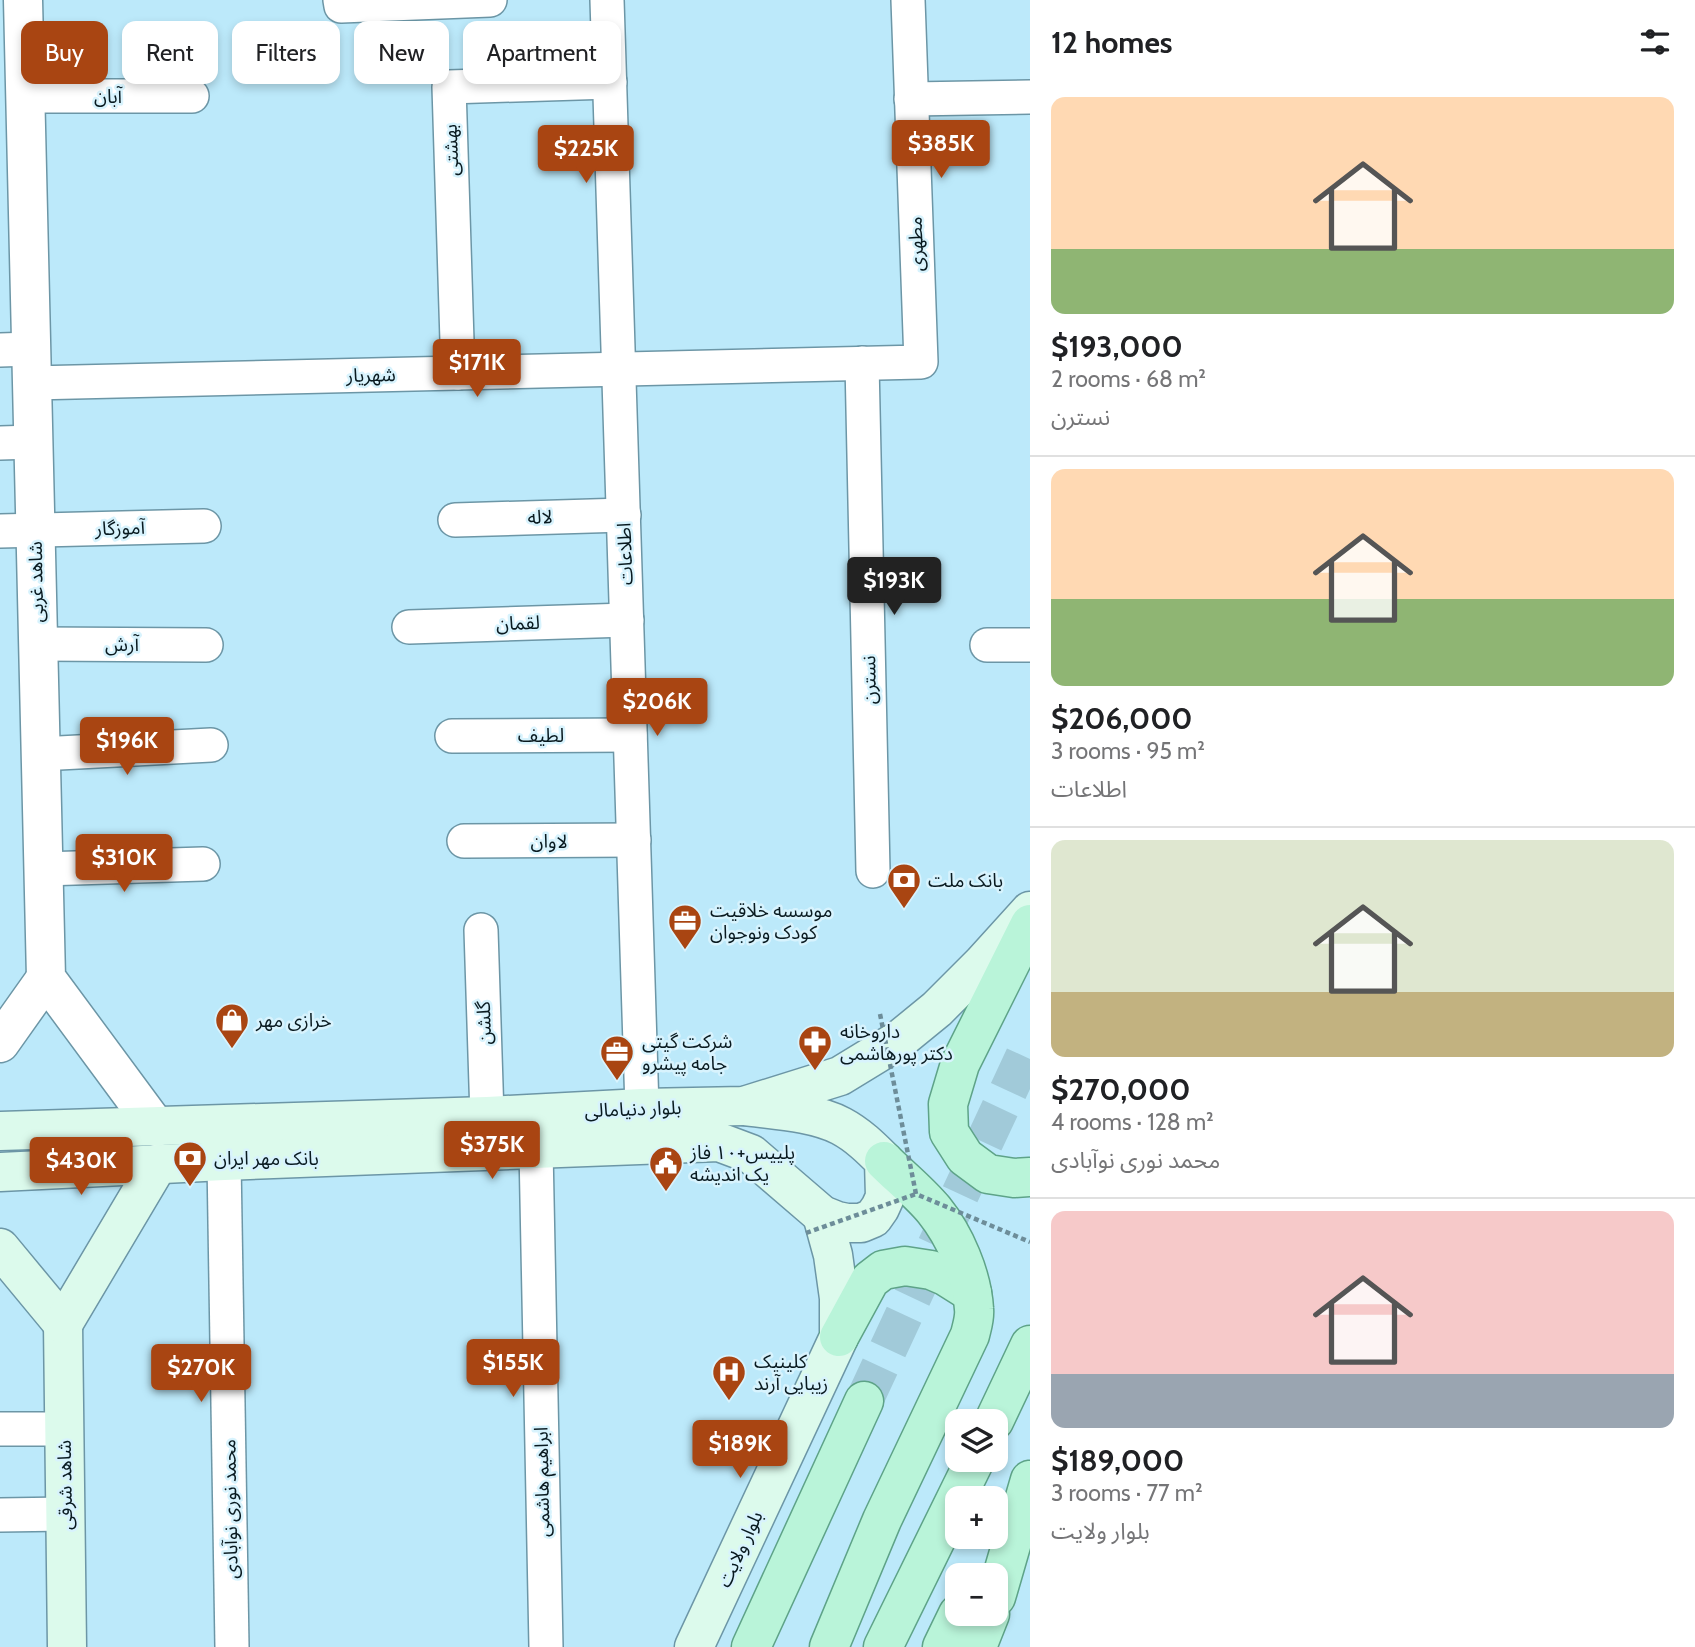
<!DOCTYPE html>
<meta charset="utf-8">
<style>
body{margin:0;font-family:Cabin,"Noto Sans Arabic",sans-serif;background:#f2f2f2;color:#202124;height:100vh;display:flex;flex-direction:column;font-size:26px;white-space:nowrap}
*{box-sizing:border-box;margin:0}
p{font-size:23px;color:#757577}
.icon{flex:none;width:38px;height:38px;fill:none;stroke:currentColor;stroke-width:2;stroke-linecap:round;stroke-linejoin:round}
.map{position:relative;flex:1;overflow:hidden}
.side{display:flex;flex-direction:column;background:#fff;width:665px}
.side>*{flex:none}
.top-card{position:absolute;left:21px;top:21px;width:665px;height:63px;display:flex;gap:14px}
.fabs{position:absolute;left:945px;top:1409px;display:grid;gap:14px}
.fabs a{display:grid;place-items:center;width:63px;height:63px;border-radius:14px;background:#fff;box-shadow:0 4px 10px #0003;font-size:35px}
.price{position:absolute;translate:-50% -60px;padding:0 16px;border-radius:7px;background:#a94512;color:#fff;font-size:23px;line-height:46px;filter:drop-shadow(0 2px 4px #0008)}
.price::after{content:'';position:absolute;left:50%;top:42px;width:21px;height:16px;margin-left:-10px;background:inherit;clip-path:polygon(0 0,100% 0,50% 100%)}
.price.current{background:#222;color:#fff}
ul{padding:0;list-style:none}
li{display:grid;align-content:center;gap:14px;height:371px;padding:0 21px}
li+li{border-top:2px solid #e0e0e0}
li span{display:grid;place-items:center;height:217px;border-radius:14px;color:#555}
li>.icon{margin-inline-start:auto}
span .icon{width:126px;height:126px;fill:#fffc;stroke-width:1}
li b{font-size:30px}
h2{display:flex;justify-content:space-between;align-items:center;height:84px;padding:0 21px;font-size:30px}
.pill{padding:0 24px;border-radius:14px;background:#fff;box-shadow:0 4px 10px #0003;font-size:24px;line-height:63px}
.pill.current{background:#a94512;color:#fff}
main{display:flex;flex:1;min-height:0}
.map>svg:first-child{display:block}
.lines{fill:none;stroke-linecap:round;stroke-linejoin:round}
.primary-tunnel{stroke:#a1cad9;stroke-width:38;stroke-dasharray:38 19;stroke-linecap:butt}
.minor-casing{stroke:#6c96a6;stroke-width:36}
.tertiary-casing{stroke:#6c96a6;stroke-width:41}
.secondary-casing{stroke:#6c96a6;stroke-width:41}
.primary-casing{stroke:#5ea388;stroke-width:41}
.minor{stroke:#fff;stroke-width:33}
.tertiary{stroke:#fff;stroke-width:38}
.secondary{stroke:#dcfaec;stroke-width:38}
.primary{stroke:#b9f4d9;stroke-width:38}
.path-bridge{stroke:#6d8d99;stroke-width:4.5;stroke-dasharray:5 3.5;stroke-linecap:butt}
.labels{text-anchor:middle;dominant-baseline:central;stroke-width:5;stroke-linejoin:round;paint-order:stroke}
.street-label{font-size:19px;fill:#091a20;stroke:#d8f3fd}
.poi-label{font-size:19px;fill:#091a20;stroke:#d8f3fd;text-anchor:start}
</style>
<main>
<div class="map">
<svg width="1030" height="1647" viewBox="0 0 1030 1647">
<rect width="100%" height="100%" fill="#bce9fa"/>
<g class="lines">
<path class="primary-tunnel" d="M864,1401L1030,1044"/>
<g class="minor-casing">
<g id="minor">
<path d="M340,0L341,6L490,0"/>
<path d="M607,0L642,1108"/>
<path d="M25,96H192"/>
<path d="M911,99L1030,97"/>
<path d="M0,350L31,349"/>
<path d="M862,363L873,871"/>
<path d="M458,373L449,87L610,82"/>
<path d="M32,383L921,362L908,0"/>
<path d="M0,443L33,442"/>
<path d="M455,520L624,515"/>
<path d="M0,531L204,526"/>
<path d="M409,627L627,620"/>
<path d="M38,644L206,645"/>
<path d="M987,645H1030"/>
<path d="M452,736L630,735"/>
<path d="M40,754L211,745"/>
<path d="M464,841L634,840"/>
<path d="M43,869L203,864"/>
<path d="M481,930L487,1116"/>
<path d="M536,1149L546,1647"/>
<path d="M224,1161L232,1647"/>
<path d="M0,1429H64"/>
<path d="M0,1515L66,1514"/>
</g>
</g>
<g class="tertiary-casing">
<g id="tertiary">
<path d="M23,0L46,978L156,1127"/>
<path d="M0,1043L46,978"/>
</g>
</g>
<g class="secondary-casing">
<g id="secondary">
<path d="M0,1131L487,1116L642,1108L744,1106L840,1076L899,1040L937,1009L982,964L1030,911"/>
<path d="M0,1172L224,1161L719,1142L751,1154L822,1215L837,1221L847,1223H861L873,1218L880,1208L885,1197L884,1161C871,1148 858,1135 841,1126C814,1112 774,1110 744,1106"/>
<path d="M0,1248L63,1324"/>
<path d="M63,1324L67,1647"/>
<path d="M63,1324L158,1164"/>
<path d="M694,1647L839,1337V1298L833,1255L822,1215"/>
</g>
</g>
<g class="primary-casing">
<g id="primary">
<path d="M1030,924L960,1064L948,1104L949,1132L965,1157L988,1174L1014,1178L1030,1177"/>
<path d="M839,1337L870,1280L883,1270L905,1266L931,1270L945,1276L972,1293"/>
<path d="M994,1421L1030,1345"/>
<path d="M996,1597L1030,1480"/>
<path d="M751,1647L864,1401"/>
<path d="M829,1647L882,1520L970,1335C972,1326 975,1318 974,1309C972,1275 955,1236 934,1210C919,1192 900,1177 884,1161"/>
<path d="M883,1647L975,1460"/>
<path d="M942,1647L958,1614"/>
<path d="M977,1647L990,1614"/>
</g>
</g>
<use href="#minor" class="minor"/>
<use href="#tertiary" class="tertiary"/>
<use href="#secondary" class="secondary"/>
<use href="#primary" class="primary"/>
<g class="path-bridge">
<path d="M880,1014L916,1194L1030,1242"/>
<path d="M806,1233L916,1194"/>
</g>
</g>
<defs>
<g id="bank-pin" transform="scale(1.75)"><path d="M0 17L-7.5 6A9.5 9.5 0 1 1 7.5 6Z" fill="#a94512" stroke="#d8f3fd"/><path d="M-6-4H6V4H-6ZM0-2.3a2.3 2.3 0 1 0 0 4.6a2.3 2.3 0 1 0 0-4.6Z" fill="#fff"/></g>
<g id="office-pin" transform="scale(1.75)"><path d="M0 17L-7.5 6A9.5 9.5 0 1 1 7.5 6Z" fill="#a94512" stroke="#d8f3fd"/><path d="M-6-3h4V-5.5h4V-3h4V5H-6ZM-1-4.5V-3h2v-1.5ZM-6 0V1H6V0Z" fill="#fff"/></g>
<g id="shop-pin" transform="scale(1.75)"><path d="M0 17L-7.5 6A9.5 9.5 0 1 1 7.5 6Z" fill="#a94512" stroke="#d8f3fd"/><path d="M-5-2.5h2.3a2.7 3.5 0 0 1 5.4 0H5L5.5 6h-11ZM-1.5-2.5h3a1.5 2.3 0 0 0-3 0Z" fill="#fff"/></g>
<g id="pharmacy-pin" transform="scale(1.75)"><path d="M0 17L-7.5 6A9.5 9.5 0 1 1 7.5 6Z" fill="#a94512" stroke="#d8f3fd"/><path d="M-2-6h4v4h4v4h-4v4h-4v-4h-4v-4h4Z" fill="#fff"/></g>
<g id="civic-pin" transform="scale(1.75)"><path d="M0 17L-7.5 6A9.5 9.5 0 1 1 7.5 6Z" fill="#a94512" stroke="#d8f3fd"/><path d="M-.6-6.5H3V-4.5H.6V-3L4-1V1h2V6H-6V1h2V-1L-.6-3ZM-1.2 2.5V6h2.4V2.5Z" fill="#fff"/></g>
<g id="hospital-pin" transform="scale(1.75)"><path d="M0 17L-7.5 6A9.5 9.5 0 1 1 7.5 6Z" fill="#a94512" stroke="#d8f3fd"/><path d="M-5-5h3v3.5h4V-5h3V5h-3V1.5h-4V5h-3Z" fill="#fff"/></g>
</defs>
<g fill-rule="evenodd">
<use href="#bank-pin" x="904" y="880"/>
<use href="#office-pin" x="685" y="921"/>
<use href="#shop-pin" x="232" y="1020"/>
<use href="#pharmacy-pin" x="815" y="1042"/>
<use href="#office-pin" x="617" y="1052"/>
<use href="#bank-pin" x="190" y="1158"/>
<use href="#civic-pin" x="666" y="1163"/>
<use href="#hospital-pin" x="729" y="1372"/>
</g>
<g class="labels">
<g class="street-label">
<text x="108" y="96">آبان</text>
<text transform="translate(451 150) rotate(-92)">بهشتی</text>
<text transform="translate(916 244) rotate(-92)">مطهری</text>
<text transform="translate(371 375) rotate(-1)">شهریار</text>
<text transform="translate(540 517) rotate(-2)">لاله</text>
<text transform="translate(120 528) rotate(-2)">آموزگار</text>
<text transform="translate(625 554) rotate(-92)">اطلاعات</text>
<text transform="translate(36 582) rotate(-91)">شاهد غربی</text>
<text transform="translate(518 623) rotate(-2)">لقمان</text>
<text x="122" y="644">آرش</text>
<text transform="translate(869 680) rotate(-91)">نسترن</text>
<text x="541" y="735">لطیف</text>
<text x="549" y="841">لاوان</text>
<text transform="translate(484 1023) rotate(-92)">گلشن</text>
<text transform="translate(633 1109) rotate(-2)">بلوار دنیامالی</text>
<text transform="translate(542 1482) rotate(-91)">ابراهیم هاشمی</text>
<text transform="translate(65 1485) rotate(-91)">شاهد شرقی</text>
<text transform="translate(230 1509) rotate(-91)">محمد نوری نوآبادی</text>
<text transform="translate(740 1549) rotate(-65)">بلوار ولایت</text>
</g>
<g class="poi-label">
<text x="928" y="880">بانک ملت</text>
<text x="710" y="910">موسسه خلاقیت<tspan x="710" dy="22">کودک ونوجوان</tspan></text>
<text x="256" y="1020">خرازی مهر</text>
<text x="840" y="1031">داروخانه<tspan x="840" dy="22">دکتر پورهاشمی</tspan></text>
<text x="642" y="1041">شرکت گیتی<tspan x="642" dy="22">جامه پیشرو</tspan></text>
<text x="690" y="1152">پلییس+١٠ فاز<tspan x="690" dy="22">یک اندیشه</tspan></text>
<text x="214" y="1158">بانک مهر ایران</text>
<text x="754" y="1361">کلینیک<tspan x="754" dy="22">زیبایی آرند</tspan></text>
</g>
</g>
</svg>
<div class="fabs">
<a><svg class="icon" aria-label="layers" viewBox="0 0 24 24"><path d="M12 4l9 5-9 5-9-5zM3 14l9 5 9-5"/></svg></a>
<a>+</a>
<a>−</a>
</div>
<b class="price" style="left:941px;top:180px">$385K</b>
<b class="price" style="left:586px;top:185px">$225K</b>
<b class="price" style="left:477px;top:399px">$171K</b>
<b class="price current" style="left:894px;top:617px">$193K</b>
<b class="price" style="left:657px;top:738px">$206K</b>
<b class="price" style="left:127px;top:777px">$196K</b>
<b class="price" style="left:124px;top:894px">$310K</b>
<b class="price" style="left:492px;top:1181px">$375K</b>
<b class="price" style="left:81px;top:1197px">$430K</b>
<b class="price" style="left:513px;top:1399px">$155K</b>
<b class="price" style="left:201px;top:1404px">$270K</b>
<b class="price" style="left:740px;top:1480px">$189K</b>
<div class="top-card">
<a class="pill current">Buy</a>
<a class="pill">Rent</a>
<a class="pill">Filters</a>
<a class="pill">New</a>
<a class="pill">Apartment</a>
</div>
</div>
<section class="side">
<h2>12 homes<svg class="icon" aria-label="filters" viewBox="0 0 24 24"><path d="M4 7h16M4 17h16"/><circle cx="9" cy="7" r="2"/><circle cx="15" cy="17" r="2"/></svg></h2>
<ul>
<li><span style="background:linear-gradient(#ffd9b3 70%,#8fb573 0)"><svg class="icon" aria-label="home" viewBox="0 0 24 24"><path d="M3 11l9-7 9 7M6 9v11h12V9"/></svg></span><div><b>$193,000</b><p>2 rooms · 68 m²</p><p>نسترن</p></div></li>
<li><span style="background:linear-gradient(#ffd9b3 60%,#8fb573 0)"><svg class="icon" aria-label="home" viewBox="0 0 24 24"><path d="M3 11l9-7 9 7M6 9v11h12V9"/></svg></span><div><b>$206,000</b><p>3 rooms · 95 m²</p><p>اطلاعات</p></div></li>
<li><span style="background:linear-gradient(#dfe7d0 70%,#c2b280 0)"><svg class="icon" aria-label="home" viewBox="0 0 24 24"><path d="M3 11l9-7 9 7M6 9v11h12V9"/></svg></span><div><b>$270,000</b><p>4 rooms · 128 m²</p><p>محمد نوری نوآبادی</p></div></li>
<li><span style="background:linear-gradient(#f6c9c9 75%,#9aa5b1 0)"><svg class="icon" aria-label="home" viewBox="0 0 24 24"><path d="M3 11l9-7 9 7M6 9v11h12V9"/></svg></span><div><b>$189,000</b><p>3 rooms · 77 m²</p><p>بلوار ولایت</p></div></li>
</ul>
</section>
</main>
